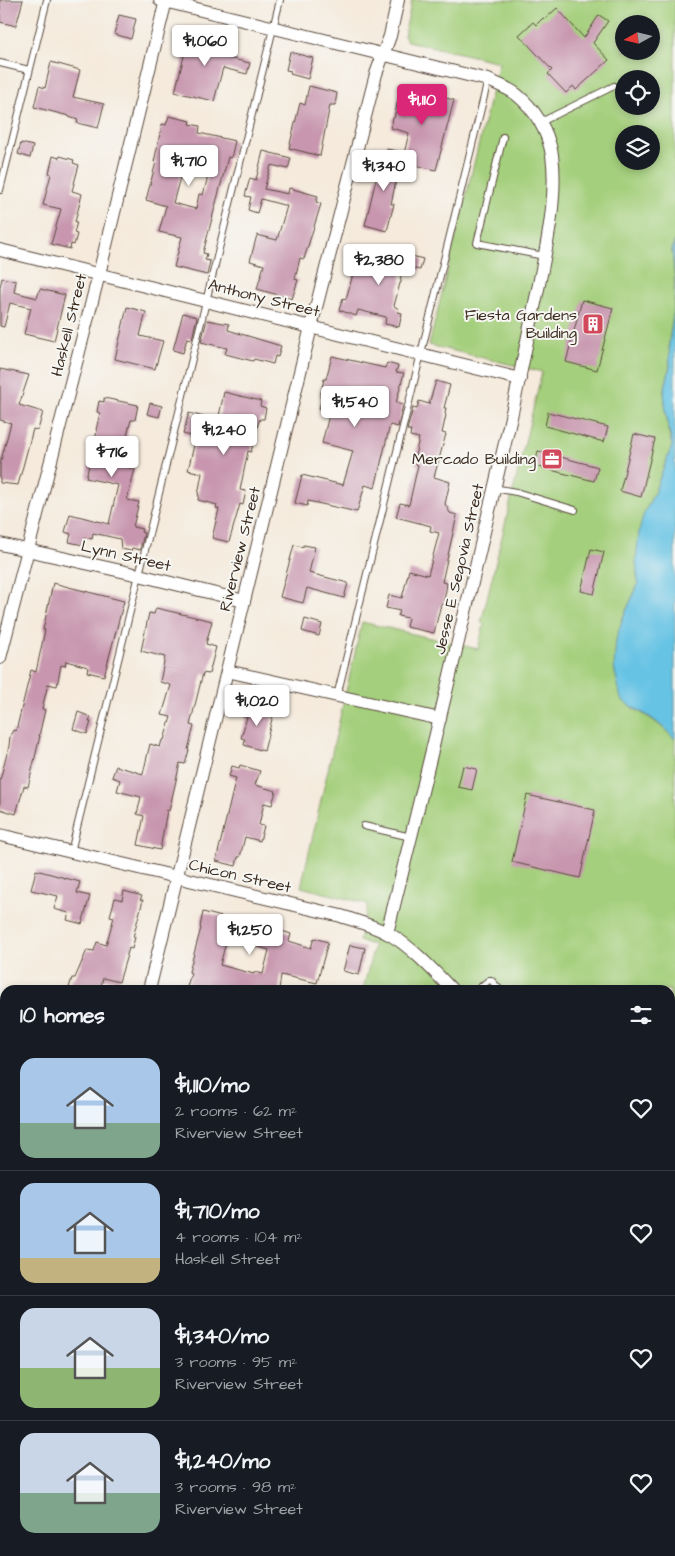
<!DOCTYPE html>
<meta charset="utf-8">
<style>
body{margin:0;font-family:"Architects Daughter",sans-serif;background:#20242c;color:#f1f3f6;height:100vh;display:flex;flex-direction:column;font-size:19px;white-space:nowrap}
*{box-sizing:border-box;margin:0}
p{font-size:16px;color:#9ea1a6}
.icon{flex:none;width:28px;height:28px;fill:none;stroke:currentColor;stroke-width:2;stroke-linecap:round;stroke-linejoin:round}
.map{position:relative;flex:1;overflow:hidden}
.sheet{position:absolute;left:0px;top:985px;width:675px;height:571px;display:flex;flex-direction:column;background:#171b24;border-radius:15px 15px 0 0;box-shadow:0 2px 8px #0003}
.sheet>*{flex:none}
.needle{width:32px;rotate:262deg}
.buttons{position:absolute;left:615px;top:15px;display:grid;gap:10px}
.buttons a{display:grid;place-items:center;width:45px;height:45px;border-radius:50%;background:#171b24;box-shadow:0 2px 8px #0003;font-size:25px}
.price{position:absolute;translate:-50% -42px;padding:0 11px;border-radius:5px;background:#fff;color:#222;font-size:16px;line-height:32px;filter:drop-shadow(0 1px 2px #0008)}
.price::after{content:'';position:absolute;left:50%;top:30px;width:15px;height:11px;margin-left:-8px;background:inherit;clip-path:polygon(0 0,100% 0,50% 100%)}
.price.current{background:#db2777;color:#fff}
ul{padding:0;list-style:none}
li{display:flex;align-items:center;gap:15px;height:125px;padding:0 20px}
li+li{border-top:1px solid #363941}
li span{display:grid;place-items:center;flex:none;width:140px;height:100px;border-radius:15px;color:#555}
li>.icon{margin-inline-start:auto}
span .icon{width:60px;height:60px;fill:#fffc;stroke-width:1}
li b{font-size:21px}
h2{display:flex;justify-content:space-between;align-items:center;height:60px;padding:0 20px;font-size:21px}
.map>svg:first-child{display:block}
.green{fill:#a4cf7b;stroke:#707c4c;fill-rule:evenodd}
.water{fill:#66c3e4;stroke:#507681}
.building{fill:#c897af;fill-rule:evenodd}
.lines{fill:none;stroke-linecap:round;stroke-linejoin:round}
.service-casing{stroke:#57473a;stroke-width:8}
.minor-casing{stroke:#57473a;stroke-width:14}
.service{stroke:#fff;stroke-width:6}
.minor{stroke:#fff;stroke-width:12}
.labels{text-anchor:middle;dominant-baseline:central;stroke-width:4;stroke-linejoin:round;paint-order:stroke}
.street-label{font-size:16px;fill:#3b2a1e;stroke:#f6f6f2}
.poi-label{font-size:16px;fill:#3b2a1e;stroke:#f6f6f2;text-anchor:end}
</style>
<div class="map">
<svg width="675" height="1556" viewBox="0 0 675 1556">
<rect width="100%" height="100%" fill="#f6f6f2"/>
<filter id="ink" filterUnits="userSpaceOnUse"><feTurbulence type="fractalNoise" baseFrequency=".02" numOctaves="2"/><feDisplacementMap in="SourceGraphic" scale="10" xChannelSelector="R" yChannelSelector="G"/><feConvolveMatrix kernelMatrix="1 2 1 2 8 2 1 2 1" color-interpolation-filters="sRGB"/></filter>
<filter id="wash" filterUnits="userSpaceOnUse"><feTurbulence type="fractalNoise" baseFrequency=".0096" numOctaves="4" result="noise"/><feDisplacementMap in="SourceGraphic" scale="20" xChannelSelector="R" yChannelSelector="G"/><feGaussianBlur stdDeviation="1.12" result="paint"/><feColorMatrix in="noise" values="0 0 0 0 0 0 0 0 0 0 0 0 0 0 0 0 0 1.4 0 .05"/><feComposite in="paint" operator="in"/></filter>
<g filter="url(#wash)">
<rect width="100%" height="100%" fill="#f5eadc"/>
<g class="green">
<path d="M412,0H675V239L672,251L675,279L674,309L669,343L670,367L664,392L668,429L672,446L654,493L643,516L636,559L638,585L622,620L632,708C649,716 662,726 675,739V1556H234L235,1551H670V990H363L374,945L359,941L368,904L301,887L362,622L478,649L484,624L481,623L542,372L429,345L499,62L407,41L404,36ZM624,24H651V51H624ZM624,79H651V106H624ZM624,134H651V161H624Z"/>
<path d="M145,1551H167L171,1556H152Z"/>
</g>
<path class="water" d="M675,239V739C667,731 658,722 648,716C638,710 629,706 621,699L614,667L616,640L622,620L638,585L636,559L639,532L643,516L654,493L672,446L666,413L664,392L670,367L669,343L674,309L675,279L672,251Z"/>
<g id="blocks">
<g class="building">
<path d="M0,0H23L16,26L0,22Z"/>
<path d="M557,8L584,38L599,15L608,21L593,43L609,60L576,90L573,86L566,93L548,74L552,70L519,35L533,22L536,25L543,18L545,19Z"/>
<path d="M119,15L136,19L131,39L114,34Z"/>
<path d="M190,32H195L217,39L216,45L222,47L219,56L250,63L247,74L223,68L214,101L175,92Z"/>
<path d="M290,52L313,58L308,79L290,74L291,71L286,70Z"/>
<path d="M51,62L80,70L73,97L104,104L98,128L77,123L78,120L69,117V116L34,107L39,86L45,88Z"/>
<path d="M309,86L337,93L335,105H330L320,156L289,148L300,103L305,105Z"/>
<path d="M401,87L454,100L436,170L402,162L409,133L391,128L393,118H394Z"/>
<path d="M169,116L191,121L190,124L200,126L199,133L235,141L231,158L228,157L203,253L207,254L205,260L210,261L207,275L174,267L182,237L159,232L166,206L146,200L156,162H154L162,124L166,125ZM185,159L211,165L203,195L199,194L196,209L173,203Z"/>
<path d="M21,143L33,146L30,158L18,154Z"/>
<path d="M387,149L402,152L391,204H394L387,231L365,225L377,175L380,176Z"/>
<path d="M263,151L291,158L288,169L271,165L264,189L288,194L289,188L318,196L316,202L321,204L304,259L300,258L295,279L298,280L292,299L257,289L264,265L250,261L257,235L277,240L287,206L261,199L257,213L248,210L251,197L245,196L250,178L256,180Z"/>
<path d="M53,156L59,158L60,156L74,160L73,163L79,165L72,191L82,194L75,222H77L74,233L77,234L74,245L71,244L70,249L51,244L61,209L43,205L51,174L49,173Z"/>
<path d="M376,246L423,259L420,270L400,265L401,283H400L394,306L399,309L398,312L402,313L399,327L385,324L386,317L358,310L356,316L339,310L343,298L346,299L353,274L356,275L357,269L367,272Z"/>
<path d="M2,278L16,281L14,292L37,298L40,289L65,295L54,341L24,334L31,308L10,303L4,327L0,326V287Z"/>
<path d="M582,300L613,308L597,370L566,362Z"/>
<path d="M127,307L146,312L140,336L163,341L155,369L115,359Z"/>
<path d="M183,313L197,317L192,339L187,338L183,353L173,350Z"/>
<path d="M207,320L229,324L228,330L281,346L278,357L275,356L273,364L254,359L253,361L225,354L227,348L201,342Z"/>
<path d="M332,356L385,368L387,363L398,366L396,372L404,373L396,403L403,405L398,427L390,425L375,488L365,485L357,512L308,501L307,506L295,503L302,475L343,485L353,451L322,443L330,411L319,409L322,397H320L324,379H326Z"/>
<path d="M0,369L29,375L19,405L43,412L38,430L33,429L18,485L0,483V464L11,423L0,420Z"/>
<path d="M436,381L450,385L444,408H446L445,414L446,415L442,433L446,434L434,477L450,482L445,504L450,513L457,515L442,582L447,583L446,590L443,605L441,604L434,633L406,627L408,618L398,616L400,611L386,608L389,595L402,598L409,570L428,575L439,533L430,531L431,526L396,517L400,503L409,505L418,465L415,464L417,456H415L419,438L410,436L411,430H407L413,408L417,409L419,401L429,404Z"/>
<path d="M224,392L261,401L260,406L266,408L264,419H260L258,424L251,452L248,451L240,490L246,491L243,505L240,504L229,542L212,538L219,509L216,508L217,505L198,500L199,495H198L202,473L188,470L196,437L183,434L189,413L218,421Z"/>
<path d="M104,398L138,405L135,420H131L124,447L130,448L126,467L135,469L127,500L139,502L133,527L142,529L141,532L144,533L140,550L132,548L131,551L121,549L120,539L93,533L92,539L85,537L83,545L69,542L71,534L65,532L70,514L109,524L118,485L86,478L97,431L96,430L100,413L97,412L99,401L104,402Z"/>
<path d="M150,403L162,406L159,417L147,414Z"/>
<path d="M548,412L608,427L604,442L545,426Z"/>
<path d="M634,434L655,439L641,497L620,491Z"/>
<path d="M538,451L598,467L594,481L535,466Z"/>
<path d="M294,545L303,547V545L315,547L309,573L348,583L344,598L307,588L303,603L280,597Z"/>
<path d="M591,549L604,552L594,594L581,591Z"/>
<path d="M53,583L124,601L104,676L87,672L88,667L66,661L65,666L61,665L57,686L48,684L42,709L45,710L39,736H40L33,766L28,787L24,786L16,814L0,809V780L9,746L10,736L13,730L16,731L31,670L36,672L45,630H43Z"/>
<path d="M156,608L212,621L206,644L216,647L209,674L203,673L190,725L194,726L188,750H189L185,764L180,763L169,811L167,810L160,850L138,845L144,816L137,814L141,797L117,791L120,780L112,777L116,766L143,774L150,744L160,747L162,740H164L171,717L162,715L171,685L160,682L165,657L141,651L149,613L154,614Z"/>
<path d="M305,619L322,624L319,636L302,631Z"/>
<path d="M247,704L271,710L270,714L273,715L264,751L244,745L245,739L241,738L247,717L243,716Z"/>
<path d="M78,712L91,717L89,722H91L87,734L73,729Z"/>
<path d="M240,765L260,771L255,785L276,791L272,805L264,803L259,825L264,826L260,841L245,837L240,857H238L236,866L216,861L236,778L229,776L232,766L239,768Z"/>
<path d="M463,766L477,769L472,790L458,787Z"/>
<path d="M527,795L595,810L580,878L512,862Z"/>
<path d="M36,870L80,882L77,893L90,896L82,924L67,920L69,913L54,909L58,896L31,890Z"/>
<path d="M124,891L142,896L140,900H143L133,937H135L132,949L129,948L119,982L103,978L100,990H77L69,988L72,978H75L87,950L94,951L97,942L106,945L114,917L110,916L115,898L122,900Z"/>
<path d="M203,912L233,920L234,916L250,920L251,917L266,923L265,925L282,929V931L291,934L289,941L311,948L314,938L328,942L317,983L281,975L279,990H186L191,973L189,972L201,928L200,927ZM227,938L269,950L263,974L255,972L254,974L220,965Z"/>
<path d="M350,945L365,948L359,975L343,971Z"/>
</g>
</g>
</g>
<g filter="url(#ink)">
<use href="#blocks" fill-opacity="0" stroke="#57473a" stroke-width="1"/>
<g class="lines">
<g class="service-casing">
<g id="service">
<path d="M0,63L29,70"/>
<path d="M541,122L614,86"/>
<path d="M503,137L477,243L544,256"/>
<path d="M0,190L47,0"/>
<path d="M494,488L516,492L575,510"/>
<path d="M337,696L488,80"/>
<path d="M364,826L411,837"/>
<path d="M71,852L280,0"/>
<path d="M477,990L489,980H491L500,990"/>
<path d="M501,1556L502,1551"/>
</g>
</g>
<g class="minor-casing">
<g id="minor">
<path d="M160,0L488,80C497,84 508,88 516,94C535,109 548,131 552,155C558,195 546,250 538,289C528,335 519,381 509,426C469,595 430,764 387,933"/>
<path d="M0,250L520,379"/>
<path d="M0,544L139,575L244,601"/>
<path d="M0,658L99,274L166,0"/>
<path d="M227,671L440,719"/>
<path d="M0,835L341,916C356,921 371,925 385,932C407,942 435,972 452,990"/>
<path d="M149,990L311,327L376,74L390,36L398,0"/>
<path d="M670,1203L675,1199"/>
<path d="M670,1237L675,1243"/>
<path d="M0,1283L5,1284"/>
<path d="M464,1556L465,1551"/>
</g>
</g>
<use href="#service" class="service"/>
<use href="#minor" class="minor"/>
</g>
</g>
<defs>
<g id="building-square" transform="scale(1.125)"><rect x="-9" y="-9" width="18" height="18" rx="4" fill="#d1495b" stroke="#f6f6f2"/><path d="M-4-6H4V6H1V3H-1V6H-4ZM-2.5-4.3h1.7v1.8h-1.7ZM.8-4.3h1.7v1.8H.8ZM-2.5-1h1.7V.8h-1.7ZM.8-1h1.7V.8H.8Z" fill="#fff"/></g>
<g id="office-square" transform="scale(1.125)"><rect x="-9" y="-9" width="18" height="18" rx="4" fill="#d1495b" stroke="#f6f6f2"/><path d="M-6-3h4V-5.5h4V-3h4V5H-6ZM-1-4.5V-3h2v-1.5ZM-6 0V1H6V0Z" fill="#fff"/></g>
</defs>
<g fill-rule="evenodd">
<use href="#building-square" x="593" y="324"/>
<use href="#office-square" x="552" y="459"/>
</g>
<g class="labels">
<g class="street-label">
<text transform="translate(264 298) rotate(14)">Anthony Street</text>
<text transform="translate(69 325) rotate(-76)">Haskell Street</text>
<text transform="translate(240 549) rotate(-76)">Riverview Street</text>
<text transform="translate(126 556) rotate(13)">Lynn Street</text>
<text transform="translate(459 569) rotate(-77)">Jesse E Segovia Street</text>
<text transform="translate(240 876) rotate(13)">Chicon Street</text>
</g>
<g class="poi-label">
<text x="577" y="315">Fiesta Gardens<tspan x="577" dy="18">Building</tspan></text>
<text x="536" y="459">Mercado Building</text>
</g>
</g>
</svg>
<div class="buttons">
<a><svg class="needle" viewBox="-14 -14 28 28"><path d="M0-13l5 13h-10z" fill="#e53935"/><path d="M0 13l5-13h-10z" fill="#9ea1a6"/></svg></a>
<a><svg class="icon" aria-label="locate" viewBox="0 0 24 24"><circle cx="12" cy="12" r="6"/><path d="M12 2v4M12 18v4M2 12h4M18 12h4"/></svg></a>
<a><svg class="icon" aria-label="layers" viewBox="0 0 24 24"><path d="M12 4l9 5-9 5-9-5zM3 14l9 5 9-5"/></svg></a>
</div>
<b class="price" style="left:205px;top:67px">$1,060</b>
<b class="price current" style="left:422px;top:126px">$1,110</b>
<b class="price" style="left:189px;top:187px">$1,710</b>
<b class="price" style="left:384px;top:192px">$1,340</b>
<b class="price" style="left:379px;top:286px">$2,380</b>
<b class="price" style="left:355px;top:428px">$1,540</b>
<b class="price" style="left:224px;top:456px">$1,240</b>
<b class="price" style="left:112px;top:478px">$716</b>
<b class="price" style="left:257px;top:727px">$1,020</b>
<b class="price" style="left:250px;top:956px">$1,250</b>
<section class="sheet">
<h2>10 homes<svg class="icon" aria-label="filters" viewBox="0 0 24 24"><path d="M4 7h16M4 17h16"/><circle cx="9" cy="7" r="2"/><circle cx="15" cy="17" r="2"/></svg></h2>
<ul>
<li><span style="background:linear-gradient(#a9c7e8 65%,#7fa58c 0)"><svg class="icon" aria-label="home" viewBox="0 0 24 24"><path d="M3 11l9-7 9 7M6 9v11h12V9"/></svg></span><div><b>$1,110/mo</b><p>2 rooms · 62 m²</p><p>Riverview Street</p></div><svg class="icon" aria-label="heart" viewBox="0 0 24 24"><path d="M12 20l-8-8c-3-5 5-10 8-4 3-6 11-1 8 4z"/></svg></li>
<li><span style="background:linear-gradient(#a9c7e8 75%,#c2b280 0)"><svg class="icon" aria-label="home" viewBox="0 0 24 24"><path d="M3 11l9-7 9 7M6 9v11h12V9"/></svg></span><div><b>$1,710/mo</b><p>4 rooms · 104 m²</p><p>Haskell Street</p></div><svg class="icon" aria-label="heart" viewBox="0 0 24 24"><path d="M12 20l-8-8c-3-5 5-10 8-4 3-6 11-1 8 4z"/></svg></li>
<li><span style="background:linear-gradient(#c9d6e8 60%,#8fb573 0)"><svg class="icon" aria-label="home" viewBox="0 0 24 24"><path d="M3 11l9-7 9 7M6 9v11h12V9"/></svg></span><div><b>$1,340/mo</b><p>3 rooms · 95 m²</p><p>Riverview Street</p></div><svg class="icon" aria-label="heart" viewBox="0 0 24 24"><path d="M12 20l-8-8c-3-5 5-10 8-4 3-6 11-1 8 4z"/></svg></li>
<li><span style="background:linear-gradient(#c9d6e8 60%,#7fa58c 0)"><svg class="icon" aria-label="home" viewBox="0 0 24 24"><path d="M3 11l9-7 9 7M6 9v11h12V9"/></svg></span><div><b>$1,240/mo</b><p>3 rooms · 98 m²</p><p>Riverview Street</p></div><svg class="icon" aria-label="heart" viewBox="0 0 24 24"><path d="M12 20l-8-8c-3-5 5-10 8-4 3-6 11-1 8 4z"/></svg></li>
</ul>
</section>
</div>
